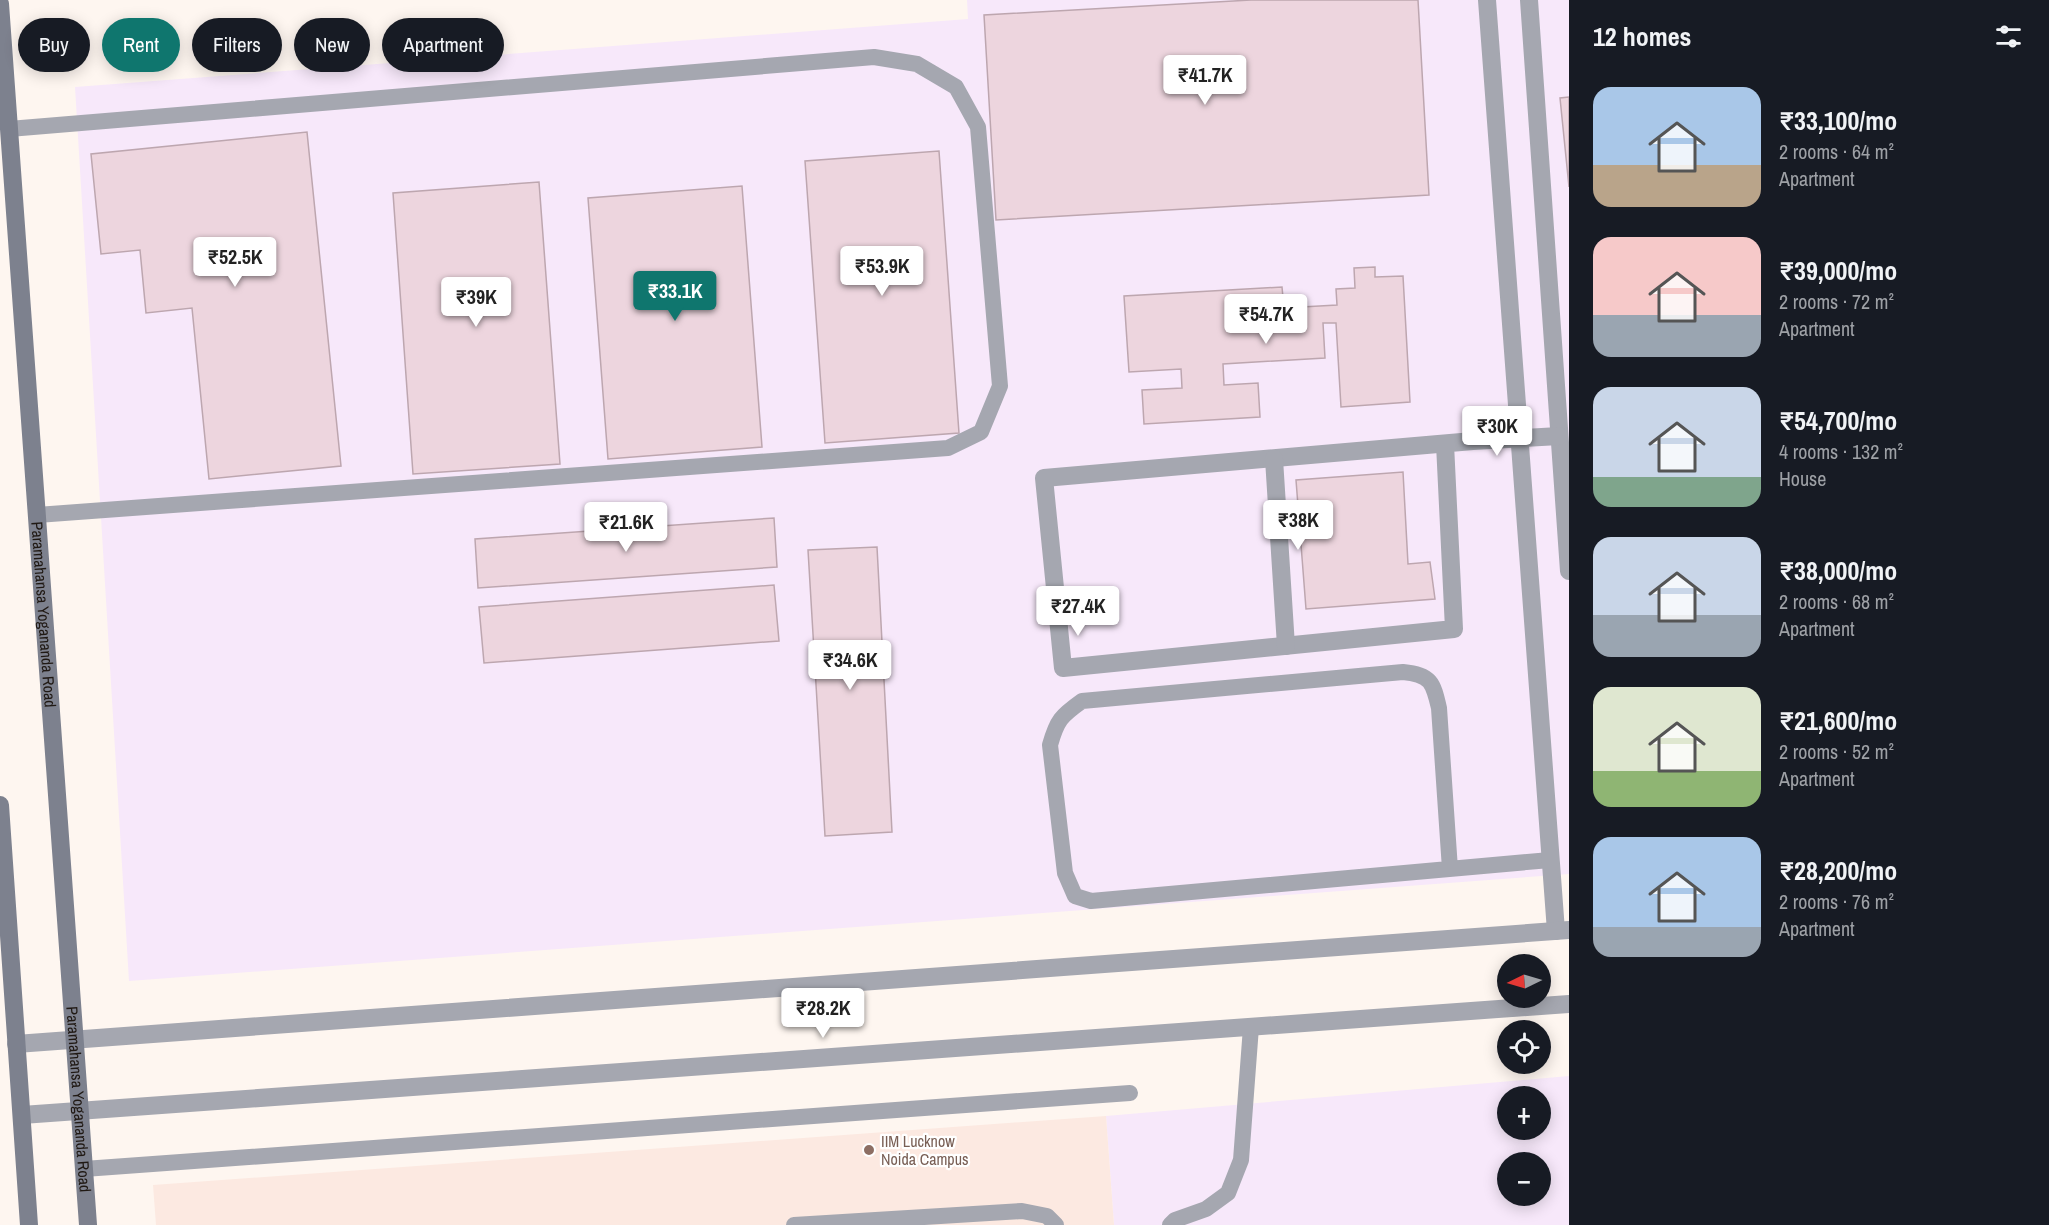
<!DOCTYPE html>
<meta charset="utf-8">
<style>
body{margin:0;font-family:"Archivo Narrow",sans-serif;background:#20242c;color:#f1f3f6;height:100vh;display:flex;flex-direction:column;font-size:22px;white-space:nowrap}
*{box-sizing:border-box;margin:0}
p{font-size:20px;color:#9ea1a6}
.icon{flex:none;width:33px;height:33px;fill:none;stroke:currentColor;stroke-width:2;stroke-linecap:round;stroke-linejoin:round}
.map{position:relative;flex:1;overflow:hidden}
.sheet{display:flex;flex-direction:column;background:#171b24;width:480px}
.sheet>*{flex:none}
.banner{position:absolute;left:18px;top:18px;width:570px;height:54px;display:flex;gap:12px}
.needle{width:39px;rotate:265deg}
.controls{position:absolute;left:1497px;top:954px;display:grid;gap:12px}
.controls a{display:grid;place-items:center;width:54px;height:54px;border-radius:50%;background:#171b24;box-shadow:0 3px 15px #0003;font-size:30px}
.price{position:absolute;translate:-50% -51px;padding:0 14px;border-radius:6px;background:#fff;color:#222;font-size:20px;line-height:39px;filter:drop-shadow(0 2px 3px #0008)}
.price::after{content:'';position:absolute;left:50%;top:36px;width:18px;height:14px;margin-left:-9px;background:inherit;clip-path:polygon(0 0,100% 0,50% 100%)}
.price.active{background:#0f766e;color:#fff}
ul{padding:0;list-style:none}
li{display:flex;align-items:center;gap:18px;height:150px;padding:0 24px}
li span{display:grid;place-items:center;flex:none;width:168px;height:120px;border-radius:18px;color:#555}
li>.icon{margin-inline-start:auto}
span .icon{width:72px;height:72px;fill:#fffc;stroke-width:1}
li b{font-size:26px}
h2{display:flex;justify-content:space-between;align-items:center;height:72px;padding:0 24px;font-size:26px}
.chip{padding:0 21px;border-radius:27px;background:#171b24;box-shadow:0 3px 15px #0003;font-size:21px;line-height:54px}
.chip.active{background:#0f766e;color:#fff}
main{display:flex;flex:1;min-height:0}
.map>svg:first-child{display:block}
.commercial{fill:#f7e8fa;fill-rule:evenodd}
.education{fill:#fce9e1}
.building{fill:#edd5de;stroke:#bda6af;stroke-width:1.5}
.lines{fill:none;stroke-linecap:round;stroke-linejoin:round}
.lane{stroke:#a5a7b0;stroke-width:16}
.street{stroke:#a5a7b0;stroke-width:18}
.secondary{stroke:#7d818e;stroke-width:18}
.education-dot{fill:#8d6e63;stroke:#fff;stroke-width:2}
.labels{text-anchor:middle;dominant-baseline:central;stroke-width:4.5;stroke-linejoin:round;paint-order:stroke}
.street-label{font-size:16px;fill:#201914;stroke:#fff}
.education-label{font-size:16px;fill:#785e54;stroke:#fff;text-anchor:start}
</style>
<main>
<div class="map">
<svg width="1569" height="1225" viewBox="0 0 1569 1225">
<rect width="100%" height="100%" fill="#fef6f0"/>
<g class="commercial">
<path d="M967,0H1569V874L129,981L75,87L968,19Z"/>
<path d="M1569,1076V1225H1114L1106,1116ZM1508,1096H1540V1130H1508ZM1508,1162H1540V1196H1508Z"/>
</g>
<path class="education" d="M1106,1116L1114,1225H156L153,1185Z"/>
<g class="building">
<path d="M1251,0H1418L1429,195L996,220L984,15Z"/>
<path d="M1569,97V187L1560,98Z"/>
<path d="M307,132L341,466L209,479L192,308L146,313L140,250L101,254L91,154Z"/>
<path d="M939,151L959,433L825,443L805,161Z"/>
<path d="M539,182L560,464L413,474L393,193Z"/>
<path d="M742,186L762,447L608,459L588,198Z"/>
<path d="M1375,267V277L1403,276L1410,402L1341,407L1336,323H1323L1325,358L1223,364L1224,385L1258,383L1260,417L1144,424L1142,390L1182,388L1181,369L1129,372L1124,296L1282,287L1284,308L1337,305L1336,289L1355,288L1354,268Z"/>
<path d="M1403,472L1408,564L1430,562L1435,599L1306,609L1296,480Z"/>
<path d="M774,518L777,567L478,588L475,539Z"/>
<path d="M877,547L892,832L825,836L808,550Z"/>
<path d="M774,585L779,641L484,663L479,607Z"/>
</g>
<g class="lines">
<g class="lane">
<path d="M9,129L874,57L917,64L956,87L978,127L1000,386L981,432L948,448L37,515"/>
<path d="M1450,869L1439,708C1433,682 1431,675 1403,672L1082,701C1061,716 1057,720 1050,745L1065,873L1075,896L1091,901L1550,860"/>
<path d="M84,1169L1130,1093"/>
<path d="M794,1225L1022,1211L1047,1216L1056,1225"/>
<path d="M1170,1225L1175,1220L1206,1209L1228,1193L1241,1160L1251,1027"/>
</g>
<g class="street">
<path d="M1487,0L1556,931"/>
<path d="M1529,0L1569,571"/>
<path d="M1445,444L1454,629L1063,668L1044,478L1473,441L1559,436"/>
<path d="M1274,459L1286,646"/>
<path d="M16,1044L1569,930"/>
<path d="M22,1115L1569,1004"/>
</g>
<g class="secondary">
<path id="s1" d="M0,4L88,1225"/>
<path d="M0,805L29,1225"/>
</g>
</g>
<circle class="education-dot" cx="869" cy="1150" r="6"/>
<g class="labels">
<g class="street-label">
<text stroke="none"><textPath href="#s1" startOffset="612">Paramahansa Yogananda Road</textPath></text>
<text stroke="none"><textPath href="#s1" startOffset="1098">Paramahansa Yogananda Road</textPath></text>
</g>
<g class="education-label">
<text x="881" y="1141">IIM Lucknow<tspan x="881" dy="18">Noida Campus</tspan></text>
</g>
</g>
</svg>
<div class="controls">
<a><svg class="needle" viewBox="-14 -14 28 28"><path d="M0-13l5 13h-10z" fill="#e53935"/><path d="M0 13l5-13h-10z" fill="#9ea1a6"/></svg></a>
<a><svg class="icon" aria-label="locate" viewBox="0 0 24 24"><circle cx="12" cy="12" r="6"/><path d="M12 2v4M12 18v4M2 12h4M18 12h4"/></svg></a>
<a>+</a>
<a>−</a>
</div>
<b class="price" style="left:1205px;top:106px">₹41.7K</b>
<b class="price" style="left:235px;top:288px">₹52.5K</b>
<b class="price" style="left:882px;top:297px">₹53.9K</b>
<b class="price active" style="left:675px;top:322px">₹33.1K</b>
<b class="price" style="left:476px;top:328px">₹39K</b>
<b class="price" style="left:1266px;top:345px">₹54.7K</b>
<b class="price" style="left:1497px;top:457px">₹30K</b>
<b class="price" style="left:1298px;top:551px">₹38K</b>
<b class="price" style="left:626px;top:553px">₹21.6K</b>
<b class="price" style="left:1078px;top:637px">₹27.4K</b>
<b class="price" style="left:850px;top:691px">₹34.6K</b>
<b class="price" style="left:823px;top:1039px">₹28.2K</b>
<div class="banner">
<a class="chip">Buy</a>
<a class="chip active">Rent</a>
<a class="chip">Filters</a>
<a class="chip">New</a>
<a class="chip">Apartment</a>
</div>
</div>
<section class="sheet">
<h2>12 homes<svg class="icon" aria-label="filters" viewBox="0 0 24 24"><path d="M4 7h16M4 17h16"/><circle cx="9" cy="7" r="2"/><circle cx="15" cy="17" r="2"/></svg></h2>
<ul>
<li><span style="background:linear-gradient(#a9c7e8 65%,#b9a48a 0)"><svg class="icon" aria-label="home" viewBox="0 0 24 24"><path d="M3 11l9-7 9 7M6 9v11h12V9"/></svg></span><div><b>₹33,100/mo</b><p>2 rooms · 64 m²</p><p>Apartment</p></div></li>
<li><span style="background:linear-gradient(#f6c9c9 65%,#9aa5b1 0)"><svg class="icon" aria-label="home" viewBox="0 0 24 24"><path d="M3 11l9-7 9 7M6 9v11h12V9"/></svg></span><div><b>₹39,000/mo</b><p>2 rooms · 72 m²</p><p>Apartment</p></div></li>
<li><span style="background:linear-gradient(#c9d6e8 75%,#7fa58c 0)"><svg class="icon" aria-label="home" viewBox="0 0 24 24"><path d="M3 11l9-7 9 7M6 9v11h12V9"/></svg></span><div><b>₹54,700/mo</b><p>4 rooms · 132 m²</p><p>House</p></div></li>
<li><span style="background:linear-gradient(#c9d6e8 65%,#9aa5b1 0)"><svg class="icon" aria-label="home" viewBox="0 0 24 24"><path d="M3 11l9-7 9 7M6 9v11h12V9"/></svg></span><div><b>₹38,000/mo</b><p>2 rooms · 68 m²</p><p>Apartment</p></div></li>
<li><span style="background:linear-gradient(#dfe7d0 70%,#8fb573 0)"><svg class="icon" aria-label="home" viewBox="0 0 24 24"><path d="M3 11l9-7 9 7M6 9v11h12V9"/></svg></span><div><b>₹21,600/mo</b><p>2 rooms · 52 m²</p><p>Apartment</p></div></li>
<li><span style="background:linear-gradient(#a9c7e8 75%,#9aa5b1 0)"><svg class="icon" aria-label="home" viewBox="0 0 24 24"><path d="M3 11l9-7 9 7M6 9v11h12V9"/></svg></span><div><b>₹28,200/mo</b><p>2 rooms · 76 m²</p><p>Apartment</p></div></li>
</ul>
</section>
</main>
